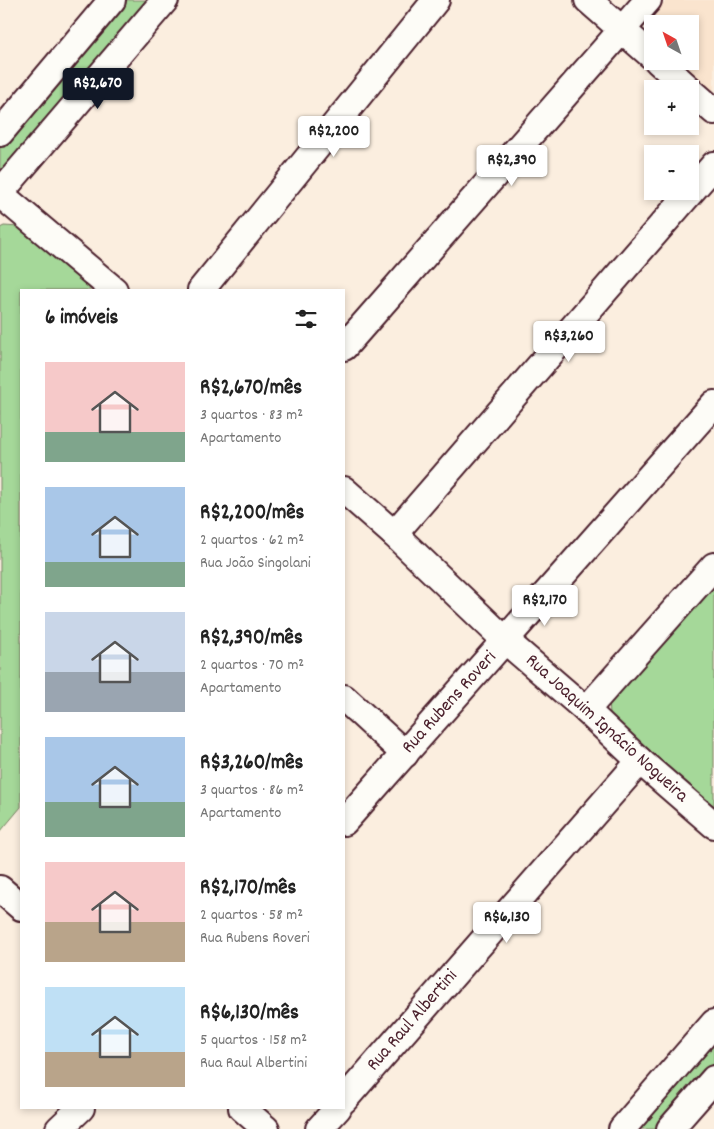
<!DOCTYPE html>
<html lang="pt">
<meta charset="utf-8">
<style>
body{margin:0;font-family:Dekko,sans-serif;background:#f2f2f2;color:#222;height:100vh;display:flex;flex-direction:column;font-size:19px;white-space:nowrap}
*{box-sizing:border-box;margin:0}
p{font-size:16px;color:#767676}
.icon{flex:none;width:28px;height:28px;fill:none;stroke:currentColor;stroke-width:2;stroke-linecap:round;stroke-linejoin:round}
.map{position:relative;flex:1;overflow:hidden}
.side{position:absolute;left:20px;top:289px;width:325px;height:820px;display:flex;flex-direction:column;background:#fff;border-radius:0px;box-shadow:0 2px 8px #0003}
.side>*{flex:none}
.needle{width:32px;rotate:320deg}
.tools{position:absolute;left:644px;top:15px;display:grid;gap:10px}
.tools a{display:grid;place-items:center;width:55px;height:55px;border-radius:0px;background:#fff;box-shadow:0 2px 8px #0003;font-size:25px}
.price{position:absolute;translate:-50% -42px;padding:0 11px;border-radius:5px;background:#fff;color:#222;font-size:16px;line-height:32px;filter:drop-shadow(0 1px 2px #0008)}
.price::after{content:'';position:absolute;left:50%;top:30px;width:15px;height:11px;margin-left:-8px;background:inherit;clip-path:polygon(0 0,100% 0,50% 100%)}
.price.on{background:#111827;color:#fff}
ul{padding:0;list-style:none}
li{display:flex;align-items:center;gap:15px;height:125px;padding:0 25px}
li span{display:grid;place-items:center;flex:none;width:140px;height:100px;border-radius:0px;color:#555}
li>.icon{margin-inline-start:auto}
span .icon{width:60px;height:60px;fill:#fffc;stroke-width:1}
li b{font-size:21px}
h2{display:flex;justify-content:space-between;align-items:center;height:60px;padding:0 25px;font-size:21px}
.map>svg:first-child{display:block}
.built{fill:#fae4ce}
.green{fill:#a5d899;stroke:#787c62}
.lines{fill:none;stroke-linecap:round;stroke-linejoin:round}
.minor-casing{stroke:#4a1f2b;stroke-width:30}
.minor{stroke:#fdfcf7;stroke-width:26}
.labels{text-anchor:middle;dominant-baseline:central;stroke-width:4;stroke-linejoin:round;paint-order:stroke}
.street-label{font-size:19px;fill:#4a1f2b;stroke:#fdfcf7}
</style>
<div class="map">
<svg width="714" height="1129" viewBox="0 0 714 1129">
<rect width="100%" height="100%" fill="#fbeedf"/>
<filter id="ink" filterUnits="userSpaceOnUse"><feTurbulence type="fractalNoise" baseFrequency=".02" numOctaves="2"/><feDisplacementMap in="SourceGraphic" scale="10" xChannelSelector="R" yChannelSelector="G"/><feConvolveMatrix kernelMatrix="1 2 1 2 8 2 1 2 1" color-interpolation-filters="sRGB"/></filter>
<g filter="url(#ink)">
<path class="built" d="M666,0H714V93L678,61H690V24H653L655,13Z"/>
<g class="green">
<path d="M121,0H153L0,174V144Z"/>
<path d="M4,226L20,227L95,290H21V807L0,832V228Z"/>
<path d="M714,582V807L649,752L610,714L609,700Z"/>
<path d="M714,1035V1065L658,1129H632Z"/>
</g>
<g class="lines">
<g class="minor-casing">
<g id="minor">
<path d="M588,0L652,56"/>
<path d="M658,61L689,89"/>
<path d="M690,90L714,111"/>
<path d="M0,133L112,0"/>
<path d="M0,193L165,0"/>
<path d="M0,194L114,290"/>
<path d="M201,290L436,0"/>
<path d="M344,347L648,0"/>
<path d="M344,490L394,534L506,641L586,710L640,761L714,825"/>
<path d="M394,534L714,165"/>
<path d="M344,698L405,754"/>
<path d="M586,710L714,566"/>
<path d="M344,822L714,404"/>
<path d="M0,889L21,907"/>
<path d="M344,1100L640,761"/>
<path d="M242,1108L266,1129"/>
<path d="M59,1129L81,1108"/>
<path d="M319,1129L338,1108"/>
<path d="M622,1129L714,1023"/>
<path d="M670,1129L714,1079"/>
</g>
</g>
<use href="#minor" class="minor"/>
</g>
</g>
<g class="labels">
<g class="street-label">
<text transform="translate(450 703) rotate(-48)">Rua Rubens Roveri</text>
<text transform="translate(606 729) rotate(42)">Rua Joaquim Ignácio Nogueira</text>
<text transform="translate(413 1021) rotate(-49)">Rua Raul Albertini</text>
</g>
</g>
</svg>
<div class="tools">
<a><svg class="needle" viewBox="-14 -14 28 28"><path d="M0-13l5 13h-10z" fill="#e53935"/><path d="M0 13l5-13h-10z" fill="#767676"/></svg></a>
<a>+</a>
<a>−</a>
</div>
<b class="price on" style="left:98px;top:110px">R$2,670</b>
<b class="price" style="left:334px;top:158px">R$2,200</b>
<b class="price" style="left:512px;top:187px">R$2,390</b>
<b class="price" style="left:569px;top:363px">R$3,260</b>
<b class="price" style="left:545px;top:627px">R$2,170</b>
<b class="price" style="left:507px;top:944px">R$6,130</b>
<section class="side">
<h2>6 imóveis<svg class="icon" aria-label="filters" viewBox="0 0 24 24"><path d="M4 7h16M4 17h16"/><circle cx="9" cy="7" r="2"/><circle cx="15" cy="17" r="2"/></svg></h2>
<ul>
<li><span style="background:linear-gradient(#f6c9c9 70%,#7fa58c 0)"><svg class="icon" aria-label="home" viewBox="0 0 24 24"><path d="M3 11l9-7 9 7M6 9v11h12V9"/></svg></span><div><b>R$2,670/mês</b><p>3 quartos · 83 m²</p><p>Apartamento</p></div></li>
<li><span style="background:linear-gradient(#a9c7e8 75%,#7fa58c 0)"><svg class="icon" aria-label="home" viewBox="0 0 24 24"><path d="M3 11l9-7 9 7M6 9v11h12V9"/></svg></span><div><b>R$2,200/mês</b><p>2 quartos · 62 m²</p><p>Rua João Singolani</p></div></li>
<li><span style="background:linear-gradient(#c9d6e8 60%,#9aa5b1 0)"><svg class="icon" aria-label="home" viewBox="0 0 24 24"><path d="M3 11l9-7 9 7M6 9v11h12V9"/></svg></span><div><b>R$2,390/mês</b><p>2 quartos · 70 m²</p><p>Apartamento</p></div></li>
<li><span style="background:linear-gradient(#a9c7e8 65%,#7fa58c 0)"><svg class="icon" aria-label="home" viewBox="0 0 24 24"><path d="M3 11l9-7 9 7M6 9v11h12V9"/></svg></span><div><b>R$3,260/mês</b><p>3 quartos · 86 m²</p><p>Apartamento</p></div></li>
<li><span style="background:linear-gradient(#f6c9c9 60%,#b9a48a 0)"><svg class="icon" aria-label="home" viewBox="0 0 24 24"><path d="M3 11l9-7 9 7M6 9v11h12V9"/></svg></span><div><b>R$2,170/mês</b><p>2 quartos · 58 m²</p><p>Rua Rubens Roveri</p></div></li>
<li><span style="background:linear-gradient(#bfe0f5 65%,#b9a48a 0)"><svg class="icon" aria-label="home" viewBox="0 0 24 24"><path d="M3 11l9-7 9 7M6 9v11h12V9"/></svg></span><div><b>R$6,130/mês</b><p>5 quartos · 158 m²</p><p>Rua Raul Albertini</p></div></li>
</ul>
</section>
</div>
